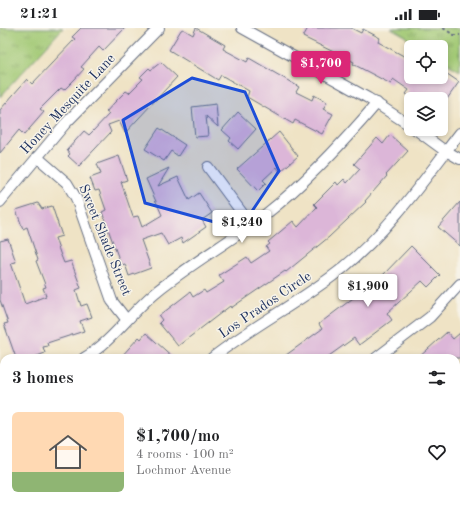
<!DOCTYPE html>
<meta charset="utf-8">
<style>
body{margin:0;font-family:"Old Standard TT",serif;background:#f6f6f6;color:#202124;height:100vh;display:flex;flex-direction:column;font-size:15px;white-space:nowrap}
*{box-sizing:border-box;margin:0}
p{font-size:13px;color:#757577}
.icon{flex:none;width:22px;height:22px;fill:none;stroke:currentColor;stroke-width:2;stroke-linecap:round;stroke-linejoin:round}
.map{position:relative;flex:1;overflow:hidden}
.panel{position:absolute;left:0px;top:326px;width:460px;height:156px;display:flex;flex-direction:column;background:#fff;border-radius:12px 12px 0 0;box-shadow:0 2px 6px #0003}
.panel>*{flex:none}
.tools{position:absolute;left:404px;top:12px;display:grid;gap:8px}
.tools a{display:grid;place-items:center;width:44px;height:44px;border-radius:6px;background:#fff;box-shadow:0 2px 6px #0003;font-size:20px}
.price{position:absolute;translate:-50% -34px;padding:0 9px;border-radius:4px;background:#fff;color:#222;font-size:13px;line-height:26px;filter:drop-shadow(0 1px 2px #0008)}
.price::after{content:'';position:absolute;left:50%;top:24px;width:12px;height:9px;margin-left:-6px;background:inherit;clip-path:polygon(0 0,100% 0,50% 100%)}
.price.current{background:#db2777;color:#fff}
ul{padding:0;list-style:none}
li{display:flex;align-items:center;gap:12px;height:100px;padding:0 12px}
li+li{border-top:1px solid #e0e0e0}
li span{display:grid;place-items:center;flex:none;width:112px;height:80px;border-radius:6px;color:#555}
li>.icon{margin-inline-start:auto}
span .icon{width:48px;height:48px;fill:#fffc;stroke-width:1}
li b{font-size:17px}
h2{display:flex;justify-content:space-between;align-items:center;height:48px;padding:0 12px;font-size:17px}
.status{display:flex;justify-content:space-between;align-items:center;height:28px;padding:0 20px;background:#fff;direction:ltr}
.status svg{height:11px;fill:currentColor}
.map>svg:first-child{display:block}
.grass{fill:url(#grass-tufts);stroke:#5e7c69}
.building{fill:#dcb6d8}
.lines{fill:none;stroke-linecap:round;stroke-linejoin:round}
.minor-casing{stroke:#656e82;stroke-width:12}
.path{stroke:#656e82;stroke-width:2;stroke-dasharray:3 3;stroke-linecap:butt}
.minor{stroke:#fff;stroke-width:10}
.marked{fill:#1d4ed8;fill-opacity:0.2;stroke:#1d4ed8;stroke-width:3;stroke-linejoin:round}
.labels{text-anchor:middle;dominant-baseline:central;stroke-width:3;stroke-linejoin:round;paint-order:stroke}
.street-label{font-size:14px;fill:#1b2f5e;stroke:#f7f3e8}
</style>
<div class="status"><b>21:21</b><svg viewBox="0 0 49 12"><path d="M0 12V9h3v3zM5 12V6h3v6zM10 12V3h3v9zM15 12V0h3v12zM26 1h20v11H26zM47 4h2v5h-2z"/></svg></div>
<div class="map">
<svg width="460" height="482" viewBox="0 0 460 482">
<defs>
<pattern id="grass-tufts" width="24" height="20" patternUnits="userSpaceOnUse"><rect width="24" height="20" fill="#a2c974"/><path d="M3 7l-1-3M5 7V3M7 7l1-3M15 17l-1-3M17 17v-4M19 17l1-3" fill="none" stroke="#83a462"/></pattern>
</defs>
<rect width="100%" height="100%" fill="#f7f3e8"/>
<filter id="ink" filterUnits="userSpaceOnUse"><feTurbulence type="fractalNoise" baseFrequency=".025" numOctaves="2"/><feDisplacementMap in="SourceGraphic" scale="8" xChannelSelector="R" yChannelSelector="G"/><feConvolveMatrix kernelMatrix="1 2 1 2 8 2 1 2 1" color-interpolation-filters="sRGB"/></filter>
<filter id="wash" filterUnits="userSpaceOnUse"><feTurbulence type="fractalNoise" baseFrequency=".012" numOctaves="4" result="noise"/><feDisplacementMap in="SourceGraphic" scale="16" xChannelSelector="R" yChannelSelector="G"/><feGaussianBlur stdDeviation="0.9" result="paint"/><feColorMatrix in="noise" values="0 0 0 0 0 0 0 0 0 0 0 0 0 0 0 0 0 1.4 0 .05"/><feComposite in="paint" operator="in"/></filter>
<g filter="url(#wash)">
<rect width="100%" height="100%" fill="#efe3c5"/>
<g class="grass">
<path d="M0,0H63L0,69Z"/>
<path d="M391,0H460V43L441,32V19H419L408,12L407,9Z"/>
</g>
<g id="blocks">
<g class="building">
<path d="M81,0H125L103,23L99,19L81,39L84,41L75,51L64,62L61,60L40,81L44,84L24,107L19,102L0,125V82L27,51L32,56L52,35L75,11L72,9Z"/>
<path d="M196,0L225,17L223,21L247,34L249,30L299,59L296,64L312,72L314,67L327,74L323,81L333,86L322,106L295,92L293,96L247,69L249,63L221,47L218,52L169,22L181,2L183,1L193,7Z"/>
<path d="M308,0H351L361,5L363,1L380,10L378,14L411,32V49H441L443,43L459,54L447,71H413L406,66L409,62L393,51L391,56L353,36L354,34L303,9Z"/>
<path d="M161,34L177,49L125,105L119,93L108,97L111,104L79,138L68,128L70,126L67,122L84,103L89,107L93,103L109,86L106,84L114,75L126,63L129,65L143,51L140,49L149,40L151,42Z"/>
<path d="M216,76L218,99L206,88L208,108L195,109L192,79Z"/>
<path d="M238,84L256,101L238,121L229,113L231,110L222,102Z"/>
<path d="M159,100L185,117L178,128L171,123L164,133L145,121Z"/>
<path d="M279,104L298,128L280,144L277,139L263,152L266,155L258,163L237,141Z"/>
<path d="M390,107L408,123L386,147L387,148L365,173L366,174L329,209L286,244L285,243L231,280L230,278L178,318L159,295L162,292L159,288L190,264L193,269L204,262L206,265L224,254L219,247L247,229L251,235L269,223L266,219L270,216L268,214L293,193L298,199L317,179L314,176L336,154L338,157L344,151L347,155L360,141L354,136L377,110L383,116Z"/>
<path d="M119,128L127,152L121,154L133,189L138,188L142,199L162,187L146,151L169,140L158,158L178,149L189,172L199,165L212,185L202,192L206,199L183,215L181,210L168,217L161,205L141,212L151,240L129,248L125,236L121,237L102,184L106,182L99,162L95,163L90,150L101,146L97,136Z"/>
<path d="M460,174V218L438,199Z"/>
<path d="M38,175L42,181L52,178L62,208L55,210L60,225L64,235L71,233L81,260L76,262L81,278L87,276L92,289L80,293L84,303L47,315L48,318L43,319L45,325L32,330H16L4,296L8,295L0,272V213L8,211L16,234L11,235L25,276L46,268L43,260L46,259L36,233L38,232L27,199L23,201L16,182Z"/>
<path d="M411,218L440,247L428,259L422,253L387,285L392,292L359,317L354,310L326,330H282L322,301L319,296L382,248Z"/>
<path d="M447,304L453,311L460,305V330H418Z"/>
<path d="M146,305L165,322L174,330H120L139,309L141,311Z"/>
</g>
</g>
</g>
<g filter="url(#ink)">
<use href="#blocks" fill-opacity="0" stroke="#656e82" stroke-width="1"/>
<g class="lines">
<g class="minor-casing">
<g id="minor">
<path d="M242,0L368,70L411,98"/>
<path d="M415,101L441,120L460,131"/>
<path d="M37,129L67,155L76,170L112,273L126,291"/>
<path d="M208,139L251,197"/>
<path d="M0,174L65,96L159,0"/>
<path d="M84,330C112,314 132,283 157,263C192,235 231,213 266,186C308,153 343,115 377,75"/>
<path d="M212,330C254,297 302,273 343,240C389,202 424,152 460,105"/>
<path d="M376,330L430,289L460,256"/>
<path d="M0,344L4,355"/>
<path d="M64,478L69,482"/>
<path d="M109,482L111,478"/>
<path d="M219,482L221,478"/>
</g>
</g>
<path class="path" d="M443,0L454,7H460"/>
<use href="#minor" class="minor"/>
</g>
</g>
<path class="marked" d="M192,50L245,64L279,143L240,201L145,175L123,92Z"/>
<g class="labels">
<g class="street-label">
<text transform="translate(68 76) rotate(-47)">Honey Mesquite Lane</text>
<text transform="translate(105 212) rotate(68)">Sweet Shade Street</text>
<text transform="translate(265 277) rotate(-34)">Los Prados Circle</text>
</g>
</g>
</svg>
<div class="tools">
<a><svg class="icon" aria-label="locate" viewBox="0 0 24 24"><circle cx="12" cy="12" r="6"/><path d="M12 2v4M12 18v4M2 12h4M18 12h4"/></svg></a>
<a><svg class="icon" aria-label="layers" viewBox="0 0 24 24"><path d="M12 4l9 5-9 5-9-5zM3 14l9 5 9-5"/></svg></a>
</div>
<b class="price current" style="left:321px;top:57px">$1,700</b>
<b class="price" style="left:242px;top:216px">$1,240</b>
<b class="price" style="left:368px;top:280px">$1,900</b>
<section class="panel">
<h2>3 homes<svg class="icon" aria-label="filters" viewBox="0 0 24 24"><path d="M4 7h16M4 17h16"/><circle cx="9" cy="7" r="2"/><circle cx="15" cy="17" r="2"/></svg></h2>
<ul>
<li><span style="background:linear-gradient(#ffd9b3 75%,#8fb573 0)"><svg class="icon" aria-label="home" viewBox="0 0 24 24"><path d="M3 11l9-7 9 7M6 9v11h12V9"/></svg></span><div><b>$1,700/mo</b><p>4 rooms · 100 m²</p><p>Lochmor Avenue</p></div><svg class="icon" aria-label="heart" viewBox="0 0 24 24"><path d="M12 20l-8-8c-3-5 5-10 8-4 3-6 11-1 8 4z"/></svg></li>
</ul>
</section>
</div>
